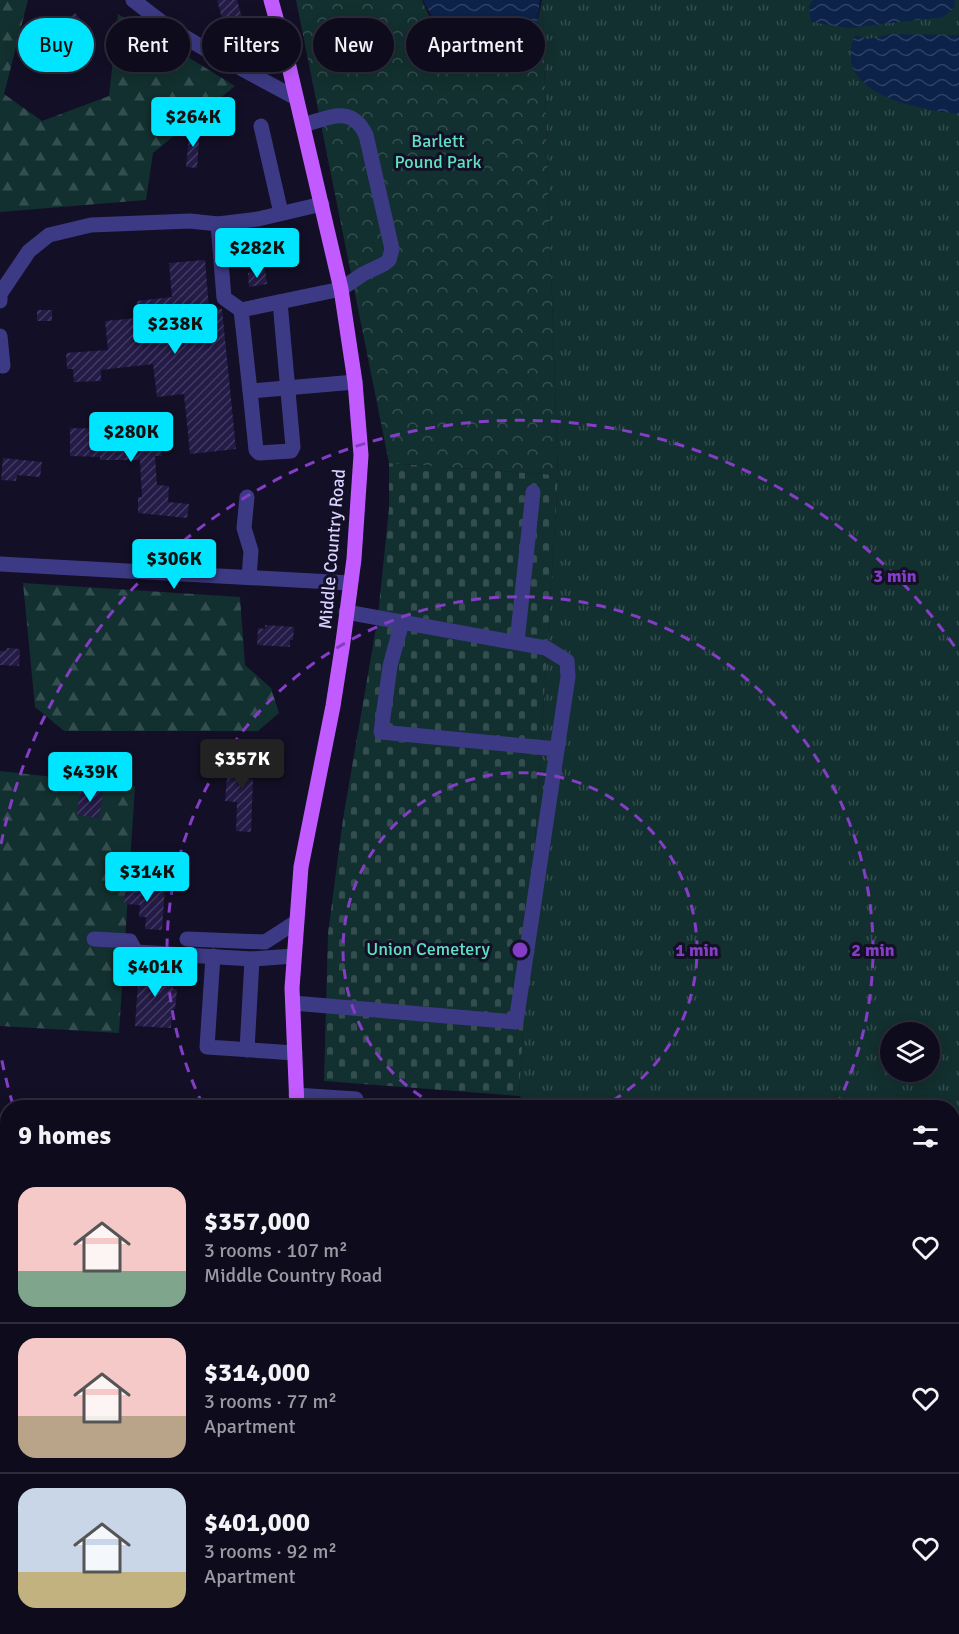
<!DOCTYPE html>
<meta charset="utf-8">
<style>
body{margin:0;font-family:Signika,sans-serif;background:#1c1929;color:#f1f3f6;height:100vh;display:flex;flex-direction:column;font-size:22px;white-space:nowrap}
*{box-sizing:border-box;margin:0}
p{font-size:20px;color:#9b9ba3}
.icon{flex:none;width:33px;height:33px;fill:none;stroke:currentColor;stroke-width:2;stroke-linecap:round;stroke-linejoin:round}
.map{position:relative;flex:1;overflow:hidden}
.details{position:absolute;left:0px;top:1100px;width:960px;height:536px;display:flex;flex-direction:column;background:#0e0b1c;border-radius:24px 24px 0 0;box-shadow:0 3px 15px #0003,0 0 0 2px #2e2b3b}
.details>*{flex:none}
.hud{position:absolute;left:18px;top:18px;width:600px;height:54px;display:flex;gap:12px}
.tools{position:absolute;left:880px;top:1022px;display:grid;gap:12px}
.tools a{display:grid;place-items:center;width:60px;height:60px;border-radius:50%;background:#0e0b1c;box-shadow:0 3px 15px #0003,0 0 0 2px #2e2b3b;font-size:30px}
.price{position:absolute;translate:-50% -51px;padding:0 14px;border-radius:6px;background:#00e5ff;color:#111;font-size:20px;line-height:39px;filter:drop-shadow(0 2px 3px #0008)}
.price::after{content:'';position:absolute;left:50%;top:36px;width:18px;height:14px;margin-left:-9px;background:inherit;clip-path:polygon(0 0,100% 0,50% 100%)}
.price.on{background:#222;color:#fff}
ul{padding:0;list-style:none}
li{display:flex;align-items:center;gap:18px;height:150px;padding:0 18px}
li+li{border-top:2px solid #2e2b3b}
li span{display:grid;place-items:center;flex:none;width:168px;height:120px;border-radius:18px;color:#555}
li>.icon{margin-inline-start:auto}
span .icon{width:72px;height:72px;fill:#fffc;stroke-width:1}
li b{font-size:26px}
h2{display:flex;justify-content:space-between;align-items:center;height:72px;padding:0 18px;font-size:26px}
.tag{padding:0 21px;border-radius:27px;background:#0e0b1c;box-shadow:0 3px 15px #0003,0 0 0 2px #2e2b3b;font-size:21px;line-height:54px}
.tag.on{background:#00e5ff;color:#111}
.map>svg:first-child{display:block}
.grass{fill:url(#grass-tufts);fill-rule:evenodd}
.forest{fill:url(#forest-firs)}
.cemetery{fill:url(#cemetery-stones)}
.park{fill:url(#park-crowns)}
.water{fill:url(#water-waves)}
.building{fill:url(#building-hatch)}
.lines{fill:none;stroke-linecap:round;stroke-linejoin:round}
.minor{stroke:#3d3a85;stroke-width:15}
.major{stroke:#c25bff;stroke-width:15}
.ring{fill:none;stroke:#843dc5;stroke-width:3;stroke-dasharray:10 8}
.labels{text-anchor:middle;dominant-baseline:central;stroke-width:6;stroke-linejoin:round;paint-order:stroke}
.park-label{font-size:18px;fill:#5fe0c0;stroke:#130f26}
.street-label{font-size:18px;fill:#d9d4ff;stroke:#130f26}
.centre{fill:#843dc5;stroke:#130f26;stroke-width:3}
.ring-label{font-size:18px;text-anchor:middle;font-weight:bold;fill:#843dc5;stroke:#130f26;stroke-width:6;stroke-linejoin:round;paint-order:stroke}
</style>
<div class="map">
<svg width="959" height="1634" viewBox="0 0 959 1634">
<defs>
<pattern id="grass-tufts" width="24" height="20" patternUnits="userSpaceOnUse" patternTransform="scale(1.5)"><rect width="24" height="20" fill="#12302f"/><path d="M3 7l-1-3M5 7V3M7 7l1-3M15 17l-1-3M17 17v-4M19 17l1-3" fill="none" stroke="#344d4e"/></pattern>
<pattern id="forest-firs" width="22" height="20" patternUnits="userSpaceOnUse" patternTransform="scale(1.5)"><rect width="22" height="20" fill="#12302f"/><path d="M5 1l3.5 6h-7zM16 11l3.5 6h-7z" fill="#344d4e"/></pattern>
<pattern id="cemetery-stones" width="16" height="16" patternUnits="userSpaceOnUse" patternTransform="scale(1.5)"><rect width="16" height="16" fill="#12302f"/><path d="M2 7V4a2 2 0 0 1 4 0v3zM10 15v-3a2 2 0 0 1 4 0v3z" fill="#344d4e"/></pattern>
<pattern id="park-crowns" width="20" height="18" patternUnits="userSpaceOnUse" patternTransform="scale(1.5)"><rect width="20" height="18" fill="#12302f"/><path d="M2 6a3 3 0 1 1 6 0M12 15a3 3 0 1 1 6 0" fill="none" stroke="#344d4e"/></pattern>
<pattern id="water-waves" width="16" height="10" patternUnits="userSpaceOnUse" patternTransform="scale(1.5)"><rect width="16" height="10" fill="#0c2248"/><path d="M0 5q4-4 8 0t8 0" fill="none" stroke="#2f4163"/></pattern>
<pattern id="building-hatch" width="6" height="6" patternUnits="userSpaceOnUse" patternTransform="scale(1.5)"><rect width="6" height="6" fill="#241b47"/><path d="M-1 1l2-2M0 6l6-6M5 7l2-2" fill="none" stroke="#433b63"/></pattern>
</defs>
<rect width="100%" height="100%" fill="#130f26"/>
<path class="grass" d="M542,0H959V1176H953L952,1107H535L519,1096L558,475ZM891,1032H930V1071H891Z"/>
<g class="forest">
<path d="M0,0H28L4,94L42,121L109,96L118,14L235,86L153,153L146,200L0,212Z"/>
<path d="M23,583L240,597L245,665L271,688L279,713L258,731H64L35,707Z"/>
<path d="M0,771L135,786L119,1033L0,1026Z"/>
<path d="M0,1451H8V1628H142V1634H0Z"/>
<path d="M953,1511L959,1513V1634H895V1628H952Z"/>
</g>
<path class="cemetery" d="M389,463L558,475L519,1096L324,1081L328,933L343,819L378,616L389,508Z"/>
<path class="park" d="M296,0H422L435,29L537,25L542,0L558,475L389,463Z"/>
<g class="water">
<path d="M423,0H540L537,25L522,53L499,56L468,47L435,29L431,15Z"/>
<path d="M813,0H955L954,8L943,17L848,28L811,22L809,6Z"/>
<path d="M890,34L959,35V114C919,109 830,95 855,35L868,39Z"/>
</g>
<g class="building">
<path d="M217,0H237L244,25L225,30Z"/>
<path d="M75,13L85,25L80,28L84,35L82,36L88,44L64,63L57,53L65,47L52,30Z"/>
<path d="M190,127L200,128L197,168L186,167Z"/>
<path d="M205,260L209,309H222L236,449L190,454L184,394L157,397L153,364L101,370V381L74,382L73,369H67L66,353L108,350L105,321L138,318L137,301L172,297L169,263Z"/>
<path d="M265,270L267,284L249,287L248,273Z"/>
<rect x="37" y="310" width="15" height="11"/>
<path d="M70,428L114,429V434L160,430L162,456H155L157,485L169,486L168,502L189,504L187,518L138,513V497H142L140,460H100V457L70,456Z"/>
<path d="M3,458L42,462L40,477L17,475L16,481L1,480Z"/>
<path d="M265,625L294,627L293,640H290V647L257,645L258,628L265,629Z"/>
<path d="M7,648L20,649L19,666L0,665V651H6Z"/>
<path d="M236,745L250,746L248,779H253L251,832L236,831L237,802L225,801L227,777L235,778Z"/>
<path d="M80,788L103,791L99,818L77,815Z"/>
<path d="M126,883L165,886L162,930L145,929L146,917H139L140,905L124,904Z"/>
<path d="M139,968L174,970L173,989H177L175,1009H172L171,1028L135,1026Z"/>
</g>
<g class="lines">
<g class="minor">
<path d="M133,0L168,27L222,59L234,63L242,69L296,98"/>
<path d="M303,125C329,118 351,104 366,135L392,249L389,260L384,264L363,274L341,289L241,310L250,391L355,382"/>
<path d="M261,126L281,213"/>
<path d="M0,301V294L29,251L49,235L91,225L190,221L218,224"/>
<path d="M241,310L224,298L218,224L258,219L322,204"/>
<path d="M0,336L3,366"/>
<path d="M250,391L256,450L259,453L291,451L293,447L280,302"/>
<path d="M247,497L244,528L251,551L249,577"/>
<path d="M0,564L350,583"/>
<path d="M402,622L390,666L381,732L557,749"/>
<path d="M517,642L533,492"/>
<path d="M94,939L130,941L136,952L252,959L294,956"/>
<path d="M187,939L265,942L296,922"/>
<path d="M213,956L207,1047L295,1053"/>
<path d="M293,1003L516,1022L568,677L567,661L546,648L346,612"/>
<path d="M247,1050L252,959"/>
<path d="M296,1095L356,1099V1107"/>
<path d="M0,1177H8"/>
<path d="M0,1297H8"/>
<path d="M0,1354H8"/>
<path d="M952,1362L959,1363"/>
<path d="M220,1628V1634"/>
<path d="M260,1628L261,1634"/>
<path d="M781,1628L792,1634"/>
<path d="M656,1634L689,1628"/>
</g>
<g class="major">
<path d="M271,0L287,58L341,289L355,382L361,455L354,559L343,642L333,706L301,867L292,988L297,1107"/>
<path d="M319,1628V1634"/>
</g>
</g>
<g class="ring">
<path d="M437 1106A177 177 0 1 1 603 1106"/>
<path d="M203 1105A353 353 0 1 1 837 1105"/>
<path d="M13 1105A530 530 0 0 1 1 1056M1 844A530 530 0 0 1 957 650"/>
</g>
<g class="labels">
<g class="park-label">
<text x="438" y="141">Barlett<tspan x="438" dy="21">Pound Park</tspan></text>
<text x="428" y="949">Union Cemetery</text>
</g>
<g class="street-label">
<text transform="translate(332 549) rotate(-85)">Middle Country Road</text>
</g>
</g>
<circle cx="520" cy="950" r="9" class="centre"/>
<g class="ring-label">
<text x="895" y="582">3 min</text>
<text x="697" y="956">1 min</text>
<text x="873" y="956">2 min</text>
</g>
</svg>
<div class="tools">
<a><svg class="icon" aria-label="layers" viewBox="0 0 24 24"><path d="M12 4l9 5-9 5-9-5zM3 14l9 5 9-5"/></svg></a>
</div>
<b class="price" style="left:193px;top:148px">$264K</b>
<b class="price" style="left:257px;top:279px">$282K</b>
<b class="price" style="left:175px;top:355px">$238K</b>
<b class="price" style="left:131px;top:463px">$280K</b>
<b class="price" style="left:174px;top:590px">$306K</b>
<b class="price on" style="left:242px;top:790px">$357K</b>
<b class="price" style="left:90px;top:803px">$439K</b>
<b class="price" style="left:147px;top:903px">$314K</b>
<b class="price" style="left:155px;top:998px">$401K</b>
<div class="hud">
<a class="tag on">Buy</a>
<a class="tag">Rent</a>
<a class="tag">Filters</a>
<a class="tag">New</a>
<a class="tag">Apartment</a>
</div>
<section class="details">
<h2>9 homes<svg class="icon" aria-label="filters" viewBox="0 0 24 24"><path d="M4 7h16M4 17h16"/><circle cx="9" cy="7" r="2"/><circle cx="15" cy="17" r="2"/></svg></h2>
<ul>
<li><span style="background:linear-gradient(#f6c9c9 70%,#7fa58c 0)"><svg class="icon" aria-label="home" viewBox="0 0 24 24"><path d="M3 11l9-7 9 7M6 9v11h12V9"/></svg></span><div><b>$357,000</b><p>3 rooms · 107 m²</p><p>Middle Country Road</p></div><svg class="icon" aria-label="heart" viewBox="0 0 24 24"><path d="M12 20l-8-8c-3-5 5-10 8-4 3-6 11-1 8 4z"/></svg></li>
<li><span style="background:linear-gradient(#f6c9c9 65%,#b9a48a 0)"><svg class="icon" aria-label="home" viewBox="0 0 24 24"><path d="M3 11l9-7 9 7M6 9v11h12V9"/></svg></span><div><b>$314,000</b><p>3 rooms · 77 m²</p><p>Apartment</p></div><svg class="icon" aria-label="heart" viewBox="0 0 24 24"><path d="M12 20l-8-8c-3-5 5-10 8-4 3-6 11-1 8 4z"/></svg></li>
<li><span style="background:linear-gradient(#c9d6e8 70%,#c2b280 0)"><svg class="icon" aria-label="home" viewBox="0 0 24 24"><path d="M3 11l9-7 9 7M6 9v11h12V9"/></svg></span><div><b>$401,000</b><p>3 rooms · 92 m²</p><p>Apartment</p></div><svg class="icon" aria-label="heart" viewBox="0 0 24 24"><path d="M12 20l-8-8c-3-5 5-10 8-4 3-6 11-1 8 4z"/></svg></li>
</ul>
</section>
</div>
